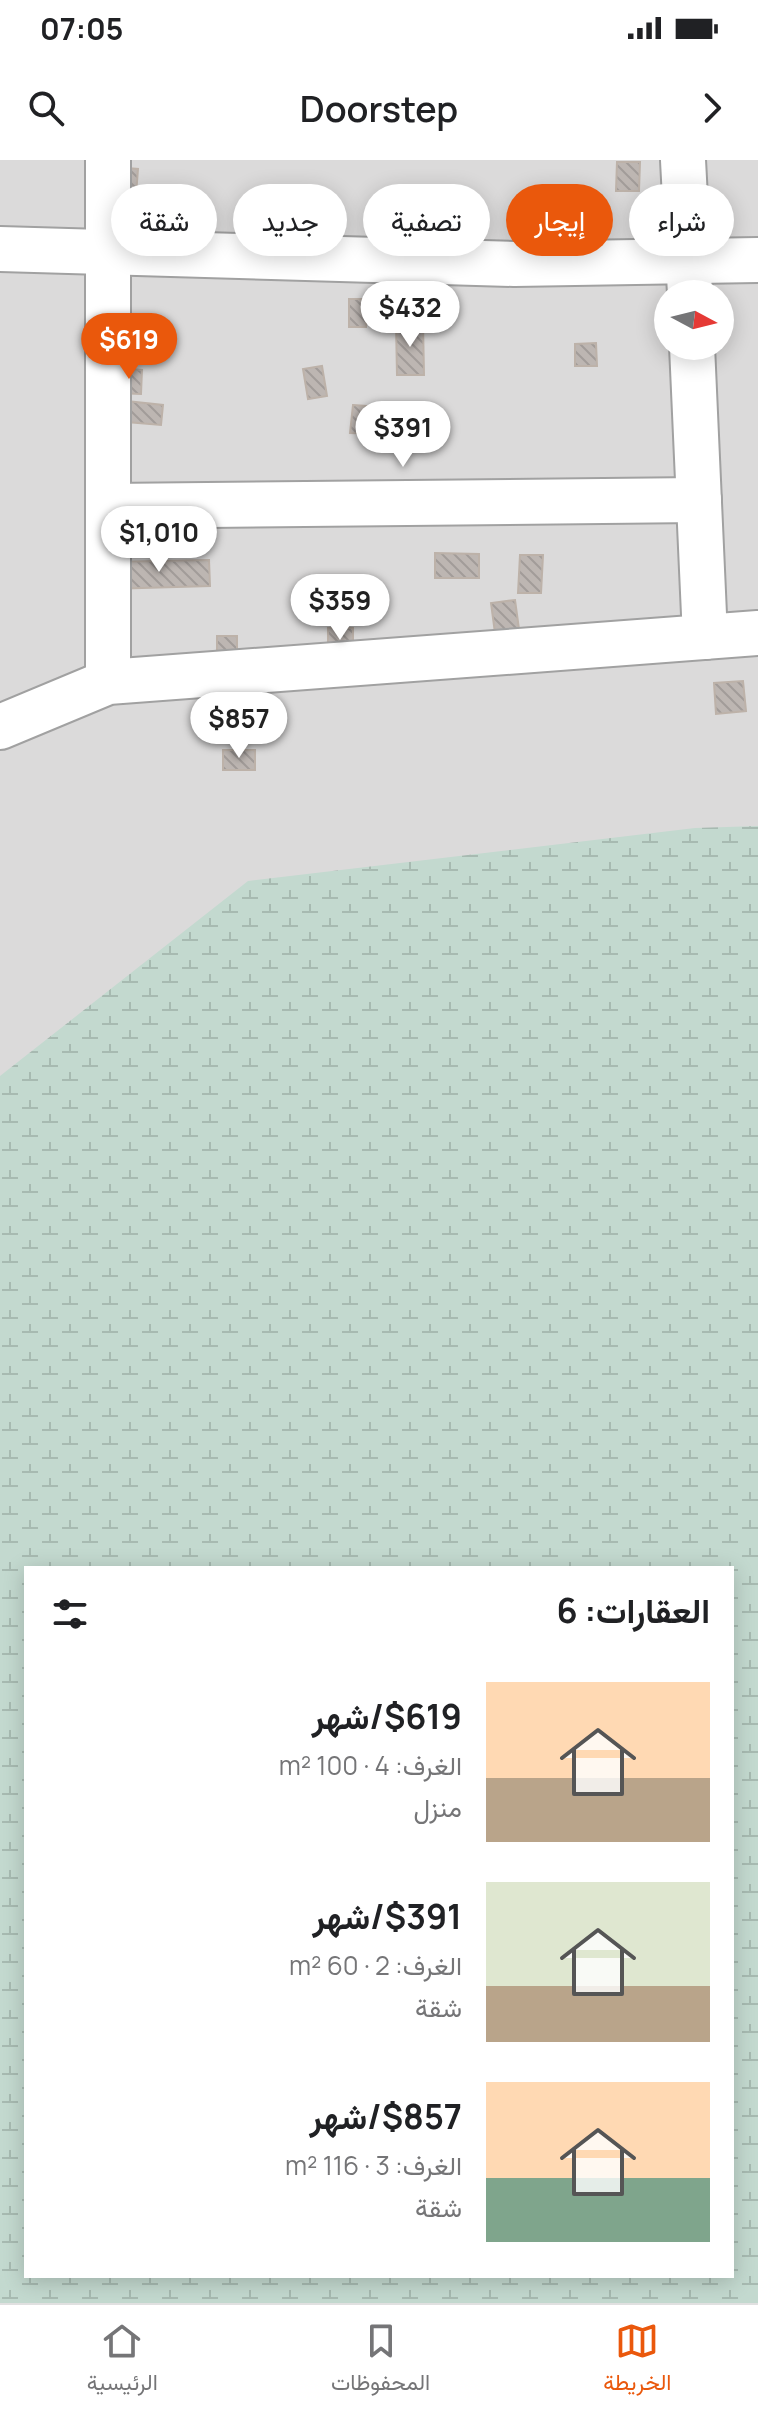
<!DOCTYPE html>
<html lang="ar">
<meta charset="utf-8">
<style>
body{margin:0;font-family:Manrope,Vazirmatn,sans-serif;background:#f6f6f6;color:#202124;direction:rtl;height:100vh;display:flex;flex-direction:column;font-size:30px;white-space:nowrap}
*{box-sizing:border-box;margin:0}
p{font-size:26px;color:#757577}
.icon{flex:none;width:44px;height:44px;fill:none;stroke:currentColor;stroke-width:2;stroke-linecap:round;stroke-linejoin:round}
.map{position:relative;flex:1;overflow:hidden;direction:ltr}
.sheet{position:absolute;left:24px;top:1406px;width:710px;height:712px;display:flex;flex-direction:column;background:#fff;border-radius:0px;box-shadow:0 4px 20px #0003;direction:rtl}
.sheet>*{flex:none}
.top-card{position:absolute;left:24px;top:24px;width:710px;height:72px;direction:rtl;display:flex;gap:16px}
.needle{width:52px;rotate:97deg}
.controls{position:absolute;left:654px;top:120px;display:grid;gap:16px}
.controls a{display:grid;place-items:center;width:80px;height:80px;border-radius:50%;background:#fff;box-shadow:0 4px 20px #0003;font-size:40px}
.price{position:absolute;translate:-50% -68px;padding:0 18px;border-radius:28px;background:#fff;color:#222;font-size:26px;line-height:52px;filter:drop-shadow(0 2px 4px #0008)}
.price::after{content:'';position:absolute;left:50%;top:48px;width:24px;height:18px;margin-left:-12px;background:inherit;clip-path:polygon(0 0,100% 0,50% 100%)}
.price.current{background:#ea580c;color:#fff}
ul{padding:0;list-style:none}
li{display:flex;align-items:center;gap:24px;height:200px;padding:0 24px}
li span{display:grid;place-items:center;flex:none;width:224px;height:160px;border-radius:0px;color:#555}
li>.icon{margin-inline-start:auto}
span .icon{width:96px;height:96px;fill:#fffc;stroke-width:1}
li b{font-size:34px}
h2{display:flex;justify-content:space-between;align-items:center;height:96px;padding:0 24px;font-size:34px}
.tag{padding:0 28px;border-radius:36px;background:#fff;box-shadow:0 4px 20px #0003;font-size:28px;line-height:72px}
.tag.current{background:#ea580c;color:#fff}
.status{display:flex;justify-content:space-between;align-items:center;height:56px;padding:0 40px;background:#fff;direction:ltr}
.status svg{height:22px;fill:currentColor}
header{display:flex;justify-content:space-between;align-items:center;height:104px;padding:0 24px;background:#fff;font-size:36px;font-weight:600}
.tabs{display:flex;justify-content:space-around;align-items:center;height:112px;border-top:2px solid #e0e0e0;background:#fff;font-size:22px;color:#757577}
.tabs a{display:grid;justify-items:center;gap:4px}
.tabs .current{color:#ea580c}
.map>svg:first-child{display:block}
.residential{fill:#dbdada;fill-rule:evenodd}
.wetland{fill:url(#wetland-marsh);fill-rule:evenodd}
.building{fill:url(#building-back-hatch);stroke:#bdb2a9;stroke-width:2}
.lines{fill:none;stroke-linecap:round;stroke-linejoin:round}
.minor-casing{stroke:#a1a1a1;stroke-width:48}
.minor{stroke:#fff;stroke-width:44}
</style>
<div class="status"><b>07:05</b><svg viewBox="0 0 49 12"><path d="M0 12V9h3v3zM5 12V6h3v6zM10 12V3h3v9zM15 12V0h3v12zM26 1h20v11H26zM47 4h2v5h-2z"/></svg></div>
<header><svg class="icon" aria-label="forward" viewBox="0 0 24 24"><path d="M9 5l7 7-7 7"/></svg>Doorstep<svg class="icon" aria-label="search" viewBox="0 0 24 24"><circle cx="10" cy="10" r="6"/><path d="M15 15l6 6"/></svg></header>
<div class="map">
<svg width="758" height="2143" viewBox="0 0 758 2143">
<defs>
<pattern id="wetland-marsh" width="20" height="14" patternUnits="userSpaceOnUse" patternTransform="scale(2)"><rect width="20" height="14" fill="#c3d9cf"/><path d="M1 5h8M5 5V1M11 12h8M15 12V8" fill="none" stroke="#a7bab1"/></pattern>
<pattern id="building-back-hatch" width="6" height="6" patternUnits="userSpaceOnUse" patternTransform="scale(2)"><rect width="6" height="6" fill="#bdb6b2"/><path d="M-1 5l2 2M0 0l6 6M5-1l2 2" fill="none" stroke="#a29c99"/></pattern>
</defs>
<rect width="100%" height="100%" fill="#edeae4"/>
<path class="residential" d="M0,0H758V2143H0ZM668,134H720V186H668ZM26,1408H732V2116H26Z"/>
<path class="wetland" d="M758,666V2143H0V916L248,721L695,668ZM26,1408H732V2116H26Z"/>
<g class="building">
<path d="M617,2H640L639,31H616Z"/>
<path d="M101,6L138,9L135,48L98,45Z"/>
<rect x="349" y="139" width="17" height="28"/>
<path d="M423,163L424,215H397L396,164Z"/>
<path d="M596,183L597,206H575V184Z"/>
<path d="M322,206L327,236L308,239L303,209Z"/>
<path d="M118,208L142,210L141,234L117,233Z"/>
<path d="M117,240L163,245L161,265L115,261Z"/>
<path d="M353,245L380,247L379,274L350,273Z"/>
<path d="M435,393L479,394V418H435Z"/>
<path d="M520,395H543L541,433H518Z"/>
<path d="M209,400L210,426L109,429V402Z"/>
<path d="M515,440L521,484L497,488L491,443Z"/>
<rect x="328" y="468" width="25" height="28"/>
<rect x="217" y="476" width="20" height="23"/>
<path d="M743,521L746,551L716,554L714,523Z"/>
<rect x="223" y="590" width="32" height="20"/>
</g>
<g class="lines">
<g class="minor-casing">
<g id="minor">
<path d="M683,0L690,134"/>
<path d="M0,89L514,104L758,100"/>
<path d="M692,186L705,477"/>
<path d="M108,346L699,340"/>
<path d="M108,522V0"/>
<path d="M0,567L108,522L758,473"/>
</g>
</g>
<use href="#minor" class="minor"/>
</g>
</svg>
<div class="controls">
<a><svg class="needle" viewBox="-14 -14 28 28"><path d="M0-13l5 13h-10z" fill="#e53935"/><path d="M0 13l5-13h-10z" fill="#757577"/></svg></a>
</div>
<b class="price" style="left:410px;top:189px">$432</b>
<b class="price current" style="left:129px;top:221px">$619</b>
<b class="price" style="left:403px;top:309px">$391</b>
<b class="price" style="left:159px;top:414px">$1,010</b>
<b class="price" style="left:340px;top:482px">$359</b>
<b class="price" style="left:239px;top:600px">$857</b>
<div class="top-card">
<a class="tag">شراء</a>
<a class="tag current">إيجار</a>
<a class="tag">تصفية</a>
<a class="tag">جديد</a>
<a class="tag">شقة</a>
</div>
<section class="sheet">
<h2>العقارات: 6<svg class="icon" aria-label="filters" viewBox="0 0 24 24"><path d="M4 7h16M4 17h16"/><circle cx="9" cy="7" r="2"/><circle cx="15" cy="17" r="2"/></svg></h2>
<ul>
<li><span style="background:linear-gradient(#ffd9b3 60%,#b9a48a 0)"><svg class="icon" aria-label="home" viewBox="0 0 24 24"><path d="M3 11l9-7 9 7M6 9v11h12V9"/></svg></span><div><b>$619/شهر</b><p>الغرف: 4 · 100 m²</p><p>منزل</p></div></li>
<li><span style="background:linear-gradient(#dfe7d0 65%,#b9a48a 0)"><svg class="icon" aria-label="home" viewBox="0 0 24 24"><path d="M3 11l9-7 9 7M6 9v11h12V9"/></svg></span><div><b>$391/شهر</b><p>الغرف: 2 · 60 m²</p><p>شقة</p></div></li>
<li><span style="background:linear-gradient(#ffd9b3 60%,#7fa58c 0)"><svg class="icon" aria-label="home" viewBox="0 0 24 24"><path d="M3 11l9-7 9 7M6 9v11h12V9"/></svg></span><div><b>$857/شهر</b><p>الغرف: 3 · 116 m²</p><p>شقة</p></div></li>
</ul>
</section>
</div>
<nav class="tabs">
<a class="current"><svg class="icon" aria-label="map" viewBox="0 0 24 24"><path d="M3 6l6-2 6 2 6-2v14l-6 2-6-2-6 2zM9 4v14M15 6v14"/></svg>الخريطة</a>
<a><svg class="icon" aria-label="saved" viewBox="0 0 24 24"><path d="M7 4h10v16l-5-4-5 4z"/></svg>المحفوظات</a>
<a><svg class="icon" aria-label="home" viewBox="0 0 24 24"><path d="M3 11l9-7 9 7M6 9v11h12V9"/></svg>الرئيسية</a>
</nav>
